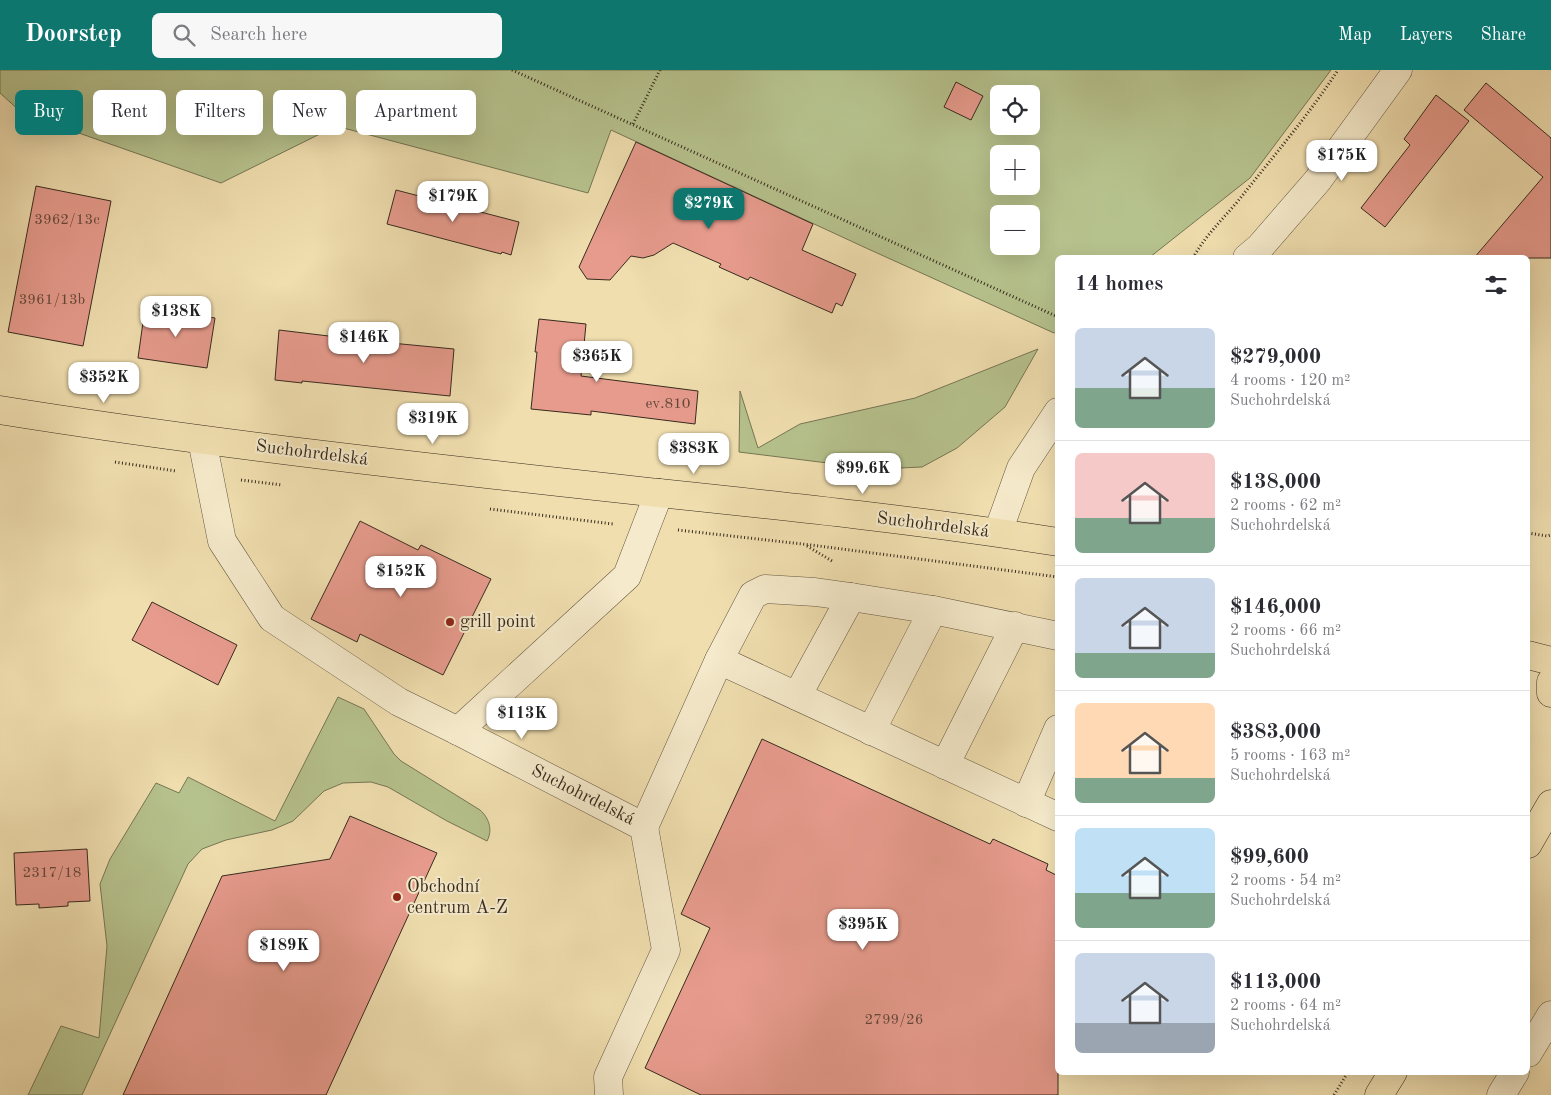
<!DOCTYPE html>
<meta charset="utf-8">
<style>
body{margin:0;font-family:"Old Standard TT",serif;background:#f7f7f7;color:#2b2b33;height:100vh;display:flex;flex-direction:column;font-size:19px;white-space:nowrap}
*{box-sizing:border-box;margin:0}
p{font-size:16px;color:#7c7c81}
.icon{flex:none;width:28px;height:28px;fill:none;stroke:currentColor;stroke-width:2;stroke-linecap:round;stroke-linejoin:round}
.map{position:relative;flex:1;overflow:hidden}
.sheet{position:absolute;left:1055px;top:185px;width:475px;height:820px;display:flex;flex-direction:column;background:#fff;border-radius:8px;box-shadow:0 5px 20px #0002}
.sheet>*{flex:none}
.guide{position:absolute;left:15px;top:20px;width:475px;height:45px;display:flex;gap:10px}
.fabs{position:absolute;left:990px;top:15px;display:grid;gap:10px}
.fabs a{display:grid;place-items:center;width:50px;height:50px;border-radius:8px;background:#fff;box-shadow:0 5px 20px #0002;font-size:25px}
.price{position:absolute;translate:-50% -42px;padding:0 11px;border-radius:10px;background:#fff;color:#222;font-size:16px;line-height:32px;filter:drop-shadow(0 1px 2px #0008)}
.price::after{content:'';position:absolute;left:50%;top:30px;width:15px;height:11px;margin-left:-8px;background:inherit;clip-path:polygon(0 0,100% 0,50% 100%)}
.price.current{background:#0f766e;color:#fff}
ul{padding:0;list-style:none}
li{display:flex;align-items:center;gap:15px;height:125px;padding:0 20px}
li+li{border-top:1px solid #e1e1e2}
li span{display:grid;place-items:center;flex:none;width:140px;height:100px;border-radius:8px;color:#555}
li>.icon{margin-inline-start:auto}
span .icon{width:60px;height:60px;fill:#fffc;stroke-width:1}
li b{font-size:21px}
h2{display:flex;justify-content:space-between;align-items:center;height:60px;padding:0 20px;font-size:21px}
.tag{padding:0 18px;border-radius:8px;background:#fff;box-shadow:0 5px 20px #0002;font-size:18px;line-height:45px}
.tag.current{background:#0f766e;color:#fff}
header{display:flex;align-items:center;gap:30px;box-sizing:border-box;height:70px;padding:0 25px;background:#0f766e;color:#fff}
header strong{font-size:24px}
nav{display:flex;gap:28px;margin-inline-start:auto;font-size:18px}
.search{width:350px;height:45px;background:#f7f7f7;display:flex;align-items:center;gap:12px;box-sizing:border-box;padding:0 18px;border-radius:8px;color:#7c7c81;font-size:19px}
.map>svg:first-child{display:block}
.green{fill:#b6c28d;stroke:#767655;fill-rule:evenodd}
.building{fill:#e79b8d;stroke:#372b1d}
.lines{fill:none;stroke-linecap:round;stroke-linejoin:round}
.minor-casing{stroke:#655842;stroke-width:29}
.major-casing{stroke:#372b1d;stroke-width:29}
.path{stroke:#372b1d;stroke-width:3;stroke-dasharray:1 2.5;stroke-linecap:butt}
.minor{stroke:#f5eacb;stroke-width:28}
.major{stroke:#f0deaf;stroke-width:28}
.poi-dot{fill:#8f2418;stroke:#f5eacb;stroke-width:2}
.labels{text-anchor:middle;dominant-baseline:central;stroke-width:4;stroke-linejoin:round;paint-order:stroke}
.number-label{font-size:15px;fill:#634739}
.street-label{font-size:18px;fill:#372b1d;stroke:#f5eacb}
.poi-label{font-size:18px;fill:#372b1d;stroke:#f5eacb;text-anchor:start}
</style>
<header>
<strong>Doorstep</strong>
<div class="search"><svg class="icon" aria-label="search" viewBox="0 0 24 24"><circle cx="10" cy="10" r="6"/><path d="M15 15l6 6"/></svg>Search here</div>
<nav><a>Map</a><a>Layers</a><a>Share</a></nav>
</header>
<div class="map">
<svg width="1551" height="1025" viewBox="0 0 1551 1025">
<rect width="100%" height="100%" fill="#f0deaf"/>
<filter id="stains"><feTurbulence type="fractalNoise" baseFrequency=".004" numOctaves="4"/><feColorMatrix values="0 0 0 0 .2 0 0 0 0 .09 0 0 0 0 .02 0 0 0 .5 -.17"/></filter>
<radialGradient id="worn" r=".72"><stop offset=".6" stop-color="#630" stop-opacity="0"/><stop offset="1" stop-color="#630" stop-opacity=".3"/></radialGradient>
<g class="green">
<path d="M0,0H1331L1250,108L1150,187L1058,188V261L1054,263L866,178L611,60L588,123L336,56L221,113L22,43L0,23ZM999,24H1031V56H999ZM999,84H1031V116H999ZM999,144H1031V176H999Z"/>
<path d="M1038,279L1005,337L957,378L922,397L876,399L739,382L740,321L758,378L800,354L915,328Z"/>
<path d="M338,627L364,639L394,684L401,691L480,740C489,748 493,760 487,771L447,751L388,717L371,712L343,713L324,721L293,751L272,760L226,770L202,779L188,794L82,1025H28L61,956L99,968L107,876L100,814L110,789L156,713L179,723L188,707L275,751Z"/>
</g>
<g class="building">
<path d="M956,12L983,26L971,50L944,37Z"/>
<path d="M1486,13L1551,68V188H1474L1543,107L1464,40Z"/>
<path d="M1436,25L1469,51L1385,157L1361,138L1410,75L1404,69Z"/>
<path d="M636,72L813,154L802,180L856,204L842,236L836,233L832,243L750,207L748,210L719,197L721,194L673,173L654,185L643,188L631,186L610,210L587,209L579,197Z"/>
<path d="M36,116L111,131L83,276L8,262Z"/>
<path d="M396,120L519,152L511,185L502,182L501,184L387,154Z"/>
<path d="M145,238L215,248L207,298L138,288Z"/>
<path d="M539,249L586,254L581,306L698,321L695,354L591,341V345L531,339L537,282H535Z"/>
<path d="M279,260L370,271L454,279L450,326L302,311V313L275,310Z"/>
<path d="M360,451L418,480L421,475L491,509L443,605L360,564L357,572L311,549Z"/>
<path d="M152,532L237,575L218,615L132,570Z"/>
<path d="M762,669L990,774L993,769L1048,794L1046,800L1058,806V1025H701L645,998L710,858L681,844Z"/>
<path d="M350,746L437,783L326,1025H123L222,806L330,789Z"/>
<path d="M87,779L90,831L68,832V836L39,838V834L16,835L14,783Z"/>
</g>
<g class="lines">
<g class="minor-casing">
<g id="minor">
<path d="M1247,188L1260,177L1318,110L1398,0"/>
<path d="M202,370L222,471L272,548L399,632L458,661L644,757L666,880L608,1007L609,1025"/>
<path d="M998,462L1021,398L1058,342"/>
<path d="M719,590L753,525L765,519L815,522L851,527L933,540L1058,566"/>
<path d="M797,626L851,527"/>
<path d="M458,661L627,506L659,423"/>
<path d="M871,661L933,540"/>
<path d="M945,695L1015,556"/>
<path d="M1026,733L1058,659"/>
<path d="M644,757L719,590L1058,747"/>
<path d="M1528,983L1551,945"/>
<path d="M1501,1025L1515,1002"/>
</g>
</g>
<g class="major-casing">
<g id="major">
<path d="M0,340C218,375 439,399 659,423C792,437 925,451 1058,472"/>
<path d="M1528,585L1551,591"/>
<path d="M1551,612V623"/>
<path d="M1528,774L1551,734"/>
<path d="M1379,1025L1393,1002"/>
</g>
</g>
<g class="path">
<path d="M512,0L1058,247"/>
<path d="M633,54L660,0"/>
<path d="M1193,188C1205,166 1222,150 1238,131C1272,88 1308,46 1338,0"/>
<path d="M115,392L176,401"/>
<path d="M241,410L282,415"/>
<path d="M490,439L613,454"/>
<path d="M678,460L811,475L1058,507"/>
<path d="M1528,463L1547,466L1551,465"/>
<path d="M807,476L832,491"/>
<path d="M1334,1025L1348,1002"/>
</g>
<use href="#minor" class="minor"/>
<use href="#major" class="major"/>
</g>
<g class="poi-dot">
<circle cx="450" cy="552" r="5"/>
<circle cx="397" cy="827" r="5"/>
</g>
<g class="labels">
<g class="number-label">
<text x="67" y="150">3962/13c</text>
<text x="52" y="230">3961/13b</text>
<text x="668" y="334">ev.810</text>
<text x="52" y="803">2317/18</text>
<text x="894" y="950">2799/26</text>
</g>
<g class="street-label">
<text transform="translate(312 383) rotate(7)">Suchohrdelská</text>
<text transform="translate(933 455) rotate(7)">Suchohrdelská</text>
<text transform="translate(583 725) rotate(27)">Suchohrdelská</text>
</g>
<g class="poi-label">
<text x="460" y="552">grill point</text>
<text x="407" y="817">Obchodní<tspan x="407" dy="21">centrum A-Z</tspan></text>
</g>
</g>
<rect width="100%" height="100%" filter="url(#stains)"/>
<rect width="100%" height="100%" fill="url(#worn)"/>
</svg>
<div class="fabs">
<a><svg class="icon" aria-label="locate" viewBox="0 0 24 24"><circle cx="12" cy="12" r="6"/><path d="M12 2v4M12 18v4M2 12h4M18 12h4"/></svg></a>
<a>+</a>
<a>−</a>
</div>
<b class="price" style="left:1342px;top:112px">$175K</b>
<b class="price" style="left:453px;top:153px">$179K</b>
<b class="price current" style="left:709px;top:160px">$279K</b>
<b class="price" style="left:176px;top:268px">$138K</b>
<b class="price" style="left:364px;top:294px">$146K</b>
<b class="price" style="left:597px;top:313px">$365K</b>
<b class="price" style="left:104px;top:334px">$352K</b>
<b class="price" style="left:433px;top:375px">$319K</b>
<b class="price" style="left:694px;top:405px">$383K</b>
<b class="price" style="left:863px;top:425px">$99.6K</b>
<b class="price" style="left:401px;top:528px">$152K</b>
<b class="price" style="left:522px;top:670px">$113K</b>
<b class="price" style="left:863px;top:881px">$395K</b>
<b class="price" style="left:284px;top:902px">$189K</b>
<div class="guide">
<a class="tag current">Buy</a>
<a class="tag">Rent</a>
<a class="tag">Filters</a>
<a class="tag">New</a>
<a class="tag">Apartment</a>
</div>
<section class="sheet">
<h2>14 homes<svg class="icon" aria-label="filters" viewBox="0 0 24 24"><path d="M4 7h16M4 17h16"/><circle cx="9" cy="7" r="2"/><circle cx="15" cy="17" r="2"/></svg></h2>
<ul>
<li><span style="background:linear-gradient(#c9d6e8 60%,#7fa58c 0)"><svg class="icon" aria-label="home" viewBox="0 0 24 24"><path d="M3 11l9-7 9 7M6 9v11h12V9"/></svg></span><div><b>$279,000</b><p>4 rooms · 120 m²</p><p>Suchohrdelská</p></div></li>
<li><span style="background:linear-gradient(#f6c9c9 65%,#7fa58c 0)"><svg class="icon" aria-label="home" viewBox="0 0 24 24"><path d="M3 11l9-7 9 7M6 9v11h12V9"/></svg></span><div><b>$138,000</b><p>2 rooms · 62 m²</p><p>Suchohrdelská</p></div></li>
<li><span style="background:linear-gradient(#c9d6e8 75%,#7fa58c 0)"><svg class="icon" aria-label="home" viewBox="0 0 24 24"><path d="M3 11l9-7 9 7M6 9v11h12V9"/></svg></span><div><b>$146,000</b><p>2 rooms · 66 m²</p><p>Suchohrdelská</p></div></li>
<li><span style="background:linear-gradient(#ffd9b3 75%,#7fa58c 0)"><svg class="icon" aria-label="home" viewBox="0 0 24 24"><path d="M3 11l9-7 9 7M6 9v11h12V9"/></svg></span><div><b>$383,000</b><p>5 rooms · 163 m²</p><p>Suchohrdelská</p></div></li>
<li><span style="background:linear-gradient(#bfe0f5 65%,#7fa58c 0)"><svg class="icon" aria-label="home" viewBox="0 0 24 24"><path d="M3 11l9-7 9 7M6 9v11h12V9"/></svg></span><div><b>$99,600</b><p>2 rooms · 54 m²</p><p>Suchohrdelská</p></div></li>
<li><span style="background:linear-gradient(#c9d6e8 70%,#9aa5b1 0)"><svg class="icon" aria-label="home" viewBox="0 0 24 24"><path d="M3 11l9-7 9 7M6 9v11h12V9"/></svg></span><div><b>$113,000</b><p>2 rooms · 64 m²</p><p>Suchohrdelská</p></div></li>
</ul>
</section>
</div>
